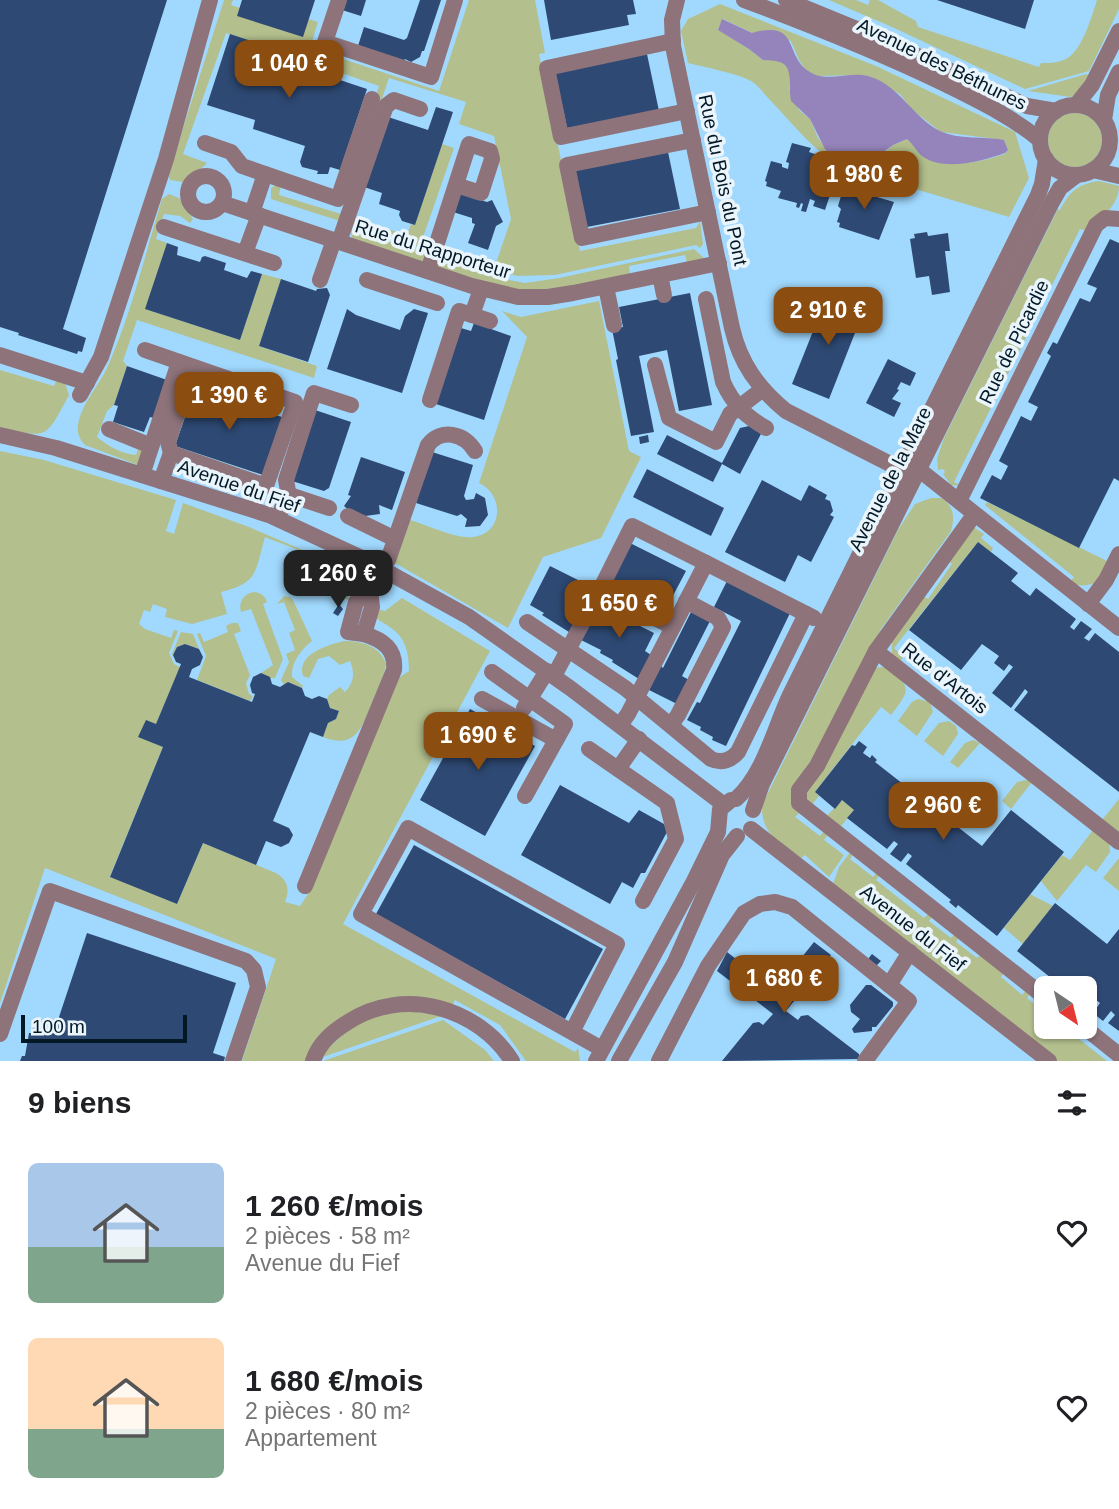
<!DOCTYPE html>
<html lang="fr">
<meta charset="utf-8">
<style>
body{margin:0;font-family:Arial,sans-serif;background:#f2f2f2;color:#202124;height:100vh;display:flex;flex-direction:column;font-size:26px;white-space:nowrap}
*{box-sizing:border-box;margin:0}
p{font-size:23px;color:#757577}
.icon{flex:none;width:38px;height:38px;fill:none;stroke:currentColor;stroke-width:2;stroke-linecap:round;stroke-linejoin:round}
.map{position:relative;height:1061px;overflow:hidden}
.sheet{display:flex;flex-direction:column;background:#fff;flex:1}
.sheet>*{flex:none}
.needle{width:46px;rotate:145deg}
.tools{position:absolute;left:1034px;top:976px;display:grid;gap:14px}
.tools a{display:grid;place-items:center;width:63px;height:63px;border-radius:10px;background:#fff;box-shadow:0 2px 5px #0004;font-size:35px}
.scale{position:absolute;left:21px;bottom:18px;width:166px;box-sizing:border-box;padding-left:7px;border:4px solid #031825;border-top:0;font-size:19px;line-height:24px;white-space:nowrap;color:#031825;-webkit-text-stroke:5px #e9f4fb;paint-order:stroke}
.price{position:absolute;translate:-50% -60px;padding:0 16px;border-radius:14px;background:#8b4d10;color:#fff;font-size:23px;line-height:46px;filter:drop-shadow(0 2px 4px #0008)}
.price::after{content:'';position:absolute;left:50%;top:42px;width:21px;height:16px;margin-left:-10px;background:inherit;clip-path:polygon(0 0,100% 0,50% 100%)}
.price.current{background:#222;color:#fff}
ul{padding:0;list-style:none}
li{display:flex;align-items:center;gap:21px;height:175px;padding:0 28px}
li span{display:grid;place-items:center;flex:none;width:196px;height:140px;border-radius:10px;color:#555}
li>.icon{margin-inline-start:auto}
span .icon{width:84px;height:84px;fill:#fffc;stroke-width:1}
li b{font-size:30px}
h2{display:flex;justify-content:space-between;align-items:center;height:84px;padding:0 28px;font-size:30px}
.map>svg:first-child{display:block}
.green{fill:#b3bf8d;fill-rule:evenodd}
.water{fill:#9584bb}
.building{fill:#2e4973}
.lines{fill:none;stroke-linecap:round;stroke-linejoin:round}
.minor{stroke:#8e737b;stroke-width:16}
.labels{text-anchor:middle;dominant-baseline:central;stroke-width:7;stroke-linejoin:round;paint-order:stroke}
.street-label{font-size:19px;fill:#031825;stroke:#e9f4fb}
</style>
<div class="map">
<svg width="1119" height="1061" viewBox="0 0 1119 1061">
<rect width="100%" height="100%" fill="#a1d9fe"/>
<g class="green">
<path d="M224,0H233L231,5L240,8L237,16L308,19L318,22L310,48L439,91L469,0H535L545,53L539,54L580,251L696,228L700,221L703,244L700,248L696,245L555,275L517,276L494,269L511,219L494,136L459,124L466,102L389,78L340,221L271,199V188L276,185H281L279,195L341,214L347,197L343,195L379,86L330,69V67L226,33L183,154L207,163C203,169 190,173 183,182L170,180L168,175Z"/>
<path d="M829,0H856L868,5L870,0H878L916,21L918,27L1039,67L1041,63C1050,63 1061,63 1069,57C1083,47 1092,16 1097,0H1119V9L1089,71L1025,89L892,27Z"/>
<path d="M720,4L876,66L1015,132L1029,178L1009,217L848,169C815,154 796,127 771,101C765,95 759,86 751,81C739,74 704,67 688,63L681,31L688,19ZM723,19L752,33L791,41L799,60L806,71L816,76L861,75L871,77L901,95L911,109L941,132L1004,140L1008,150L1005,154C976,163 946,171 919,151C914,148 912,142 907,139L893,145L880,156L855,166H847L836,160L818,138L810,119L799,110L789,89V69L785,64L779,60H763L749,49L718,29Z"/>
<path d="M1086,74L1089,76L1080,90L1071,97L1028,91Z"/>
<circle cx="1075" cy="140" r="27"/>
<path d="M442,144L454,148L421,243L433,247L431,251L350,225L353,218L407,235L411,224L415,225Z"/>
<path d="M1099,181L1119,186C1119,205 1101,219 1087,231L1080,229L954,482L962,486L951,485L943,474L945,472L943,469L938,470L937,459L944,438L1058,209L1060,210C1070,191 1078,184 1099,181Z"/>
<path d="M169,194L179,198L193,219L190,223L180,216L164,214L156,239L167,243L146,309L240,340L262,274L281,279L259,346L317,366L314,378L137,320L123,361L127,366L114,405L107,411L97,437C108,446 122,454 136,455L139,446L143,451L138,465L85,445C80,440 77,434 78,426C80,406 98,387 107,368C131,315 145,255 162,199Z"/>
<path d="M349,228L430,255L423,263L353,240Z"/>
<path d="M694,249L704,258L687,263L685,255L629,266L630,275L558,290L518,291L437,268L436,257L509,280L525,283L559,278Z"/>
<path d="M599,301L629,451L641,457L601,538L543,557L508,628L395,563L410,520C427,525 456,539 473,537C503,534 505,495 479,483L527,337L502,311L521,317Z"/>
<path d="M0,370L54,386L57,379L65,383L69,395C45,439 49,439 0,427Z"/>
<path d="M0,451L44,460L176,500L166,531L174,534L183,503L249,527L340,566L349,600L340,597C336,558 296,550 265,537C255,571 259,583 221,592L227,614L192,624L165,617L167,609L153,604L150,612L144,610L139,624L145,629L171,638L174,630L178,631L169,653L174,664L180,667L149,741L163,747L110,876L177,904L203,843L276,873C288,880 290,890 285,902L300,906L312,888L397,679L409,671C409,654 406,638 391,628C386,624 381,622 376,618L377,609L385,611L402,598L490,651L343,924L575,1052L578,1048L580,1061H526L500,1025L455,1000L452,1006L375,1004L308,1061H242L276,959L45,868L0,1003Z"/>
<path d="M931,498H942C954,507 955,517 951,531L881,629L816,761L801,811L795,817L820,836L826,829L830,831L824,840L844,855L829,877L805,855L801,858C780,842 761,835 762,805L898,530L915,504Z"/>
<path d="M987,502L1107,561L1113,557L1095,583C1086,586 1079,587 1070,582L1074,577L985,505Z"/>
<path d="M975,528L984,534L981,538L993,548L991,552L978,542L894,648L903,657L899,664L892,654V639L921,595L928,599L952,564L947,559L969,530Z"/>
<path d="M255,592C261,593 265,596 267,602L263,604L283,659L275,678H270L261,673L273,665L251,609L241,612C238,602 244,593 255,592Z"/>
<path d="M284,596L290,597L293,600L312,641C301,650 291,662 292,677L303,686L302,688L288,682L284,685L281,680L289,662L286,654L295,650L289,633L295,630L284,602L277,604Z"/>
<path d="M232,623H238L241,631L234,634L250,675L246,683L249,694L253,696L250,701L197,680L206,656L197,634L200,633L204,642L228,632L226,626Z"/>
<path d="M181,632L193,634L199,649L185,644L177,647L173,655L176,662L172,654Z"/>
<path d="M344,641C362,641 380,646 386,664C384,677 377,689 373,701C362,727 356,750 323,737L328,723L336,719L339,711L330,708L327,699L329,695L340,687L345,692C354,683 355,673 350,661L340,665L329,656L318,659L309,678L303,676C296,654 328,645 344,641Z"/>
<path d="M885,667C911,687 912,688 891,715L881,707L815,792L819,796L809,808L804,793L873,668Z"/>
<path d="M918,699L930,702L933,712L917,736L898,721L912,702Z"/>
<path d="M949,721L956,726L958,734L943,756L924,741L939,723Z"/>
<path d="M973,740L980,743L958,768L950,762L965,743Z"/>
<path d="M1026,780L1032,782L1011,809L1002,801L1017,782Z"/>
<path d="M1119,799V832L1102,820Z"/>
<path d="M842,800L854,810L838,830L824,819Z"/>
<path d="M1093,830L1109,841L1110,852L1096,872L1086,865L1057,901L1041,881L1062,855L1070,860Z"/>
<path d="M852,850L855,852L850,859L873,877L879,870L882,872L876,880L924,918L931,911L934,913L929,921L951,938L957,932L961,935L956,942L977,958L983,952L1006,970L1001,977L1022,995L1028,988L1032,991L1027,998L1046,1013V1027H1064L1075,1036L1081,1029L1084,1031L1079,1039L1107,1061H1058L833,884L839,867Z"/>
<path d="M1119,858V891L1103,878Z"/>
<path d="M1030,894L1053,906L1023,944L1004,928Z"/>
<path d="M397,1010L444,1015L320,1058C345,1029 360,1020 397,1010Z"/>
<path d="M443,1020L485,1050L494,1061H323Z"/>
</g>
<path class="water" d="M722,19L752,33C801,19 783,56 810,72C826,83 850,71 868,76C900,85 912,117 940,131C959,140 984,136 1004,140L1008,150L1005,153C983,161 943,172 922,156C916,151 913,144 907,139L893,145L868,163L848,166L836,160L825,149L810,119L791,101C787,74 797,60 763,60L749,49L718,30Z"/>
<g class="building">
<path d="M0,0H167L63,329L86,338L82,352L78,351L77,354L18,335L19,333L0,327Z"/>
<path d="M242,0H315L303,37L237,16Z"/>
<path d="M345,0H366L361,16L342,10Z"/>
<path d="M420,0H441L424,51H422L420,57L411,62L405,59L404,61L358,46L364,27L404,40L407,38Z"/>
<path d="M544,0H633L636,14L627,15L629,25L551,40Z"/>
<path d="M937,0H1034L1025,29Z"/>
<path d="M230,34L331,67L328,76L367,89L340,170L330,167L328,174H317L318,171L302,167L300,162L305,146L253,129L255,120L207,105Z"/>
<path d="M647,54L659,111L567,128L555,71Z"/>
<path d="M436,107L453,112L415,225L402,221L399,215L400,211L379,204L382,193L364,187L388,117L428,130Z"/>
<path d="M792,143L811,148L809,152L823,157L818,174L836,177L825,210L813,206L815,201L810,199L806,212L801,211L803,204L801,203L799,208L796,207L797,203L778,198L781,191L766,186L767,182L765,181L771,161L782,164V167L788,169L789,163L786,162Z"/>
<path d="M668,152L680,209L587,227L575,170Z"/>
<path d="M851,182L870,186V188L879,190L877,197L894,202L879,240L839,227L840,223L837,222L841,209L838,206L844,186L850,188Z"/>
<path d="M460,193L487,202L492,200L503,222L496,226L488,250L468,243L475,224L472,223V218L453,212Z"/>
<path d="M927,232L928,236L948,233L950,251H945L950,292L932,295L929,276L916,278L910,239L915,238L914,234Z"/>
<path d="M1110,239L1119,243V481L1114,478L1079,548L980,498L992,475L1001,480L1008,466L999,461L1021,416L1031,421L1038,407L1028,402L1051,356L1047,353L1053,342L1057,344L1080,298L1090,302L1097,288L1087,284Z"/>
<path d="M167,243L178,247L177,255L200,262L202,257L205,256L226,263L224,270L247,278L251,271L262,274L240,340L145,309Z"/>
<path d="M281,279L316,291L317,289L327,288L330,295L308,362L259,346Z"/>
<path d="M690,293L712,405L679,411L667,350L639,356L654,432L631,436L616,360L618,359L612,329L623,327L619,307Z"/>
<path d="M827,296L864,310L829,399L792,384Z"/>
<path d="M347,309L356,315L400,330L405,316L414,309L428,313L402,393L327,369Z"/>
<path d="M474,323L511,336L484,420L436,404L461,328L471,331Z"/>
<path d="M888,359L916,373L910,386L901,382L897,389L899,390L892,399L901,403L894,417L866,403Z"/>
<path d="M127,366L167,380L154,418L150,417L144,432L113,422L118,406L114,405Z"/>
<path d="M195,388L282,417L263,475L175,446Z"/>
<path d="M315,410L351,422L329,488L324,491L292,481Z"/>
<path d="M749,426L762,432L740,474L722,464L713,482L657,454L667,435L722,463L740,428Z"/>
<path d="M648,435L649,442L640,444L639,437Z"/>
<path d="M432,452L473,465L464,496L466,500L474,499L476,493L485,498L488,515L480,526L465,527L467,519L461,514L457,516L416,503Z"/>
<path d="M361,457L405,472L392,510L379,505L380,514L365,516L351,512L344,506L351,496L348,495Z"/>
<path d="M647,469L724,508L711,536L633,497Z"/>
<path d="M762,480L801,501L809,485L827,495L825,499L830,501L833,511L830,515L834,517L811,562L798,555L785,582L725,552Z"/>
<path d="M978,542L1018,573L1011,581L1030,596L1036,588L1076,619L1070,627L1074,630L1081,621L1092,629L1084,638L1089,641L1095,633L1119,652V792L1014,710L1028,692L1025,689L1011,708L992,693L1013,667L1009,664L1004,671L994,663L999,656L982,644L961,670L909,630Z"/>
<path d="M630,543L686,571L667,607L611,579Z"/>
<path d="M550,566L592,587L569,632L542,615L544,613L530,605Z"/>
<path d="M728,579L791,611L726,746L712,740L713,737L700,730L701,727L687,720L697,702L700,703L741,621L714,607Z"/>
<path d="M339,604L343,609L338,616L333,613Z"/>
<path d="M598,605L654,633L645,651L651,655L639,679L612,662L613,660L600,653L601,650L581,640Z"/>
<path d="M691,612L710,621L682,676L689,680L677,704L649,690L661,666L663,668Z"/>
<path d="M185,644L199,649L203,657L200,665L192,669L189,677L252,702L255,694L252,693L250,685L253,677L261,673L270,677L272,684L280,687L288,682L302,688L305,696L312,699L319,696L327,699L330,708L339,711L336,719L328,723L323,737L310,732L273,821L289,828L293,835L289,843L281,847L266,841L256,865L203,843L177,904L110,877L163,747L138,737L146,720L156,724L181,664L176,662L173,655L177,647Z"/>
<path d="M470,709L510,731H517L520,737L535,746L485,836L420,800Z"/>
<path d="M859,741L867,747L863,753L870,758L872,755L877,760L875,762L982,846L1011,810L1064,852L997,936L958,905L956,908L949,902L951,900L906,864L912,856L908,853L901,862L890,854L898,844L894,841L887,849L847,818L854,810L842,800L835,809L815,792L852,745L855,746Z"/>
<path d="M560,785L629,823L639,810L664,824L667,832L645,873H641L633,888L622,882L610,904L521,855Z"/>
<path d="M414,845L603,949L565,1019L376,914Z"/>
<path d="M1055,903L1107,944L1119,929V1031L1108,1023L1115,1015L1111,1011L1103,1021L1093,1013L1100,1003L1096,1000L1090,1008L1085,1005V989H1065L1017,951Z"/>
<path d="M87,933L236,983L213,1053L225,1057L224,1061H20L22,1056H25L29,1033H33L35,1026L54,1032Z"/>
<path d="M814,942L831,955L786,1011L798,1020L801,1016L808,1015L859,1054V1059L722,1061L753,1023L759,1022L763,1025L773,1014L717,971L727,952L763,980L773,973L786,977Z"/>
<path d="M872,954L881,961L876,966L868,959Z"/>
<path d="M866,985H871L893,1002V1006L876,1027H872V1031L854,1033L852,1029L860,1019L851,1012L850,1005Z"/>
</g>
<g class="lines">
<g class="minor">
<path d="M339,0L325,42L431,77L455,0"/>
<path d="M677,0L672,20L673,46L732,328C740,363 758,388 786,411L902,470L922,472L1119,628"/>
<path d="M744,0C811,25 878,52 943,83C977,100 1011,116 1040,140"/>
<path d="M786,0L876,37L1027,106L1056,111"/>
<path d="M673,41L547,68L561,137L687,111"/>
<path d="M1076,105L1092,85L1119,31"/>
<circle cx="1075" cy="140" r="35"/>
<path d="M1104,120L1108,95L1119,72"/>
<path d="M693,140L567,165L582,238L708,212"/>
<path d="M205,143L231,152L242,166L338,199L372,99"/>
<path d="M1093,170L1119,176"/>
<circle cx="206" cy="194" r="18"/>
<path d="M222,203L472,286L518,297H548L573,293L719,263"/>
<path d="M252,213L265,174"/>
<path d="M164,227L274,263"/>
<path d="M339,242L386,106L394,100L420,109"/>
<path d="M245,253L259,215"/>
<path d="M428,271L469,144L490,151L492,159L481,193L456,185"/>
<path d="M660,275L664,295"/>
<path d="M320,280L334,240"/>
<path d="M367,280L437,303"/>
<path d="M606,287L614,325"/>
<path d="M481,289L472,315L490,321"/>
<path d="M706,299L723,382C733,404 745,416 766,428"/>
<path d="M145,350L295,402L266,486L171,453L161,481"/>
<path d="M0,355L87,383"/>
<path d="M655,365L669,418L716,442L730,414L763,389"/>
<path d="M80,395L101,357L166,159L210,0"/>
<path d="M430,400L459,311L472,315"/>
<path d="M109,429L151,446"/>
<path d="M0,435L56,448L269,515L364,559L469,617L570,688L723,804"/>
<path d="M171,453L168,442L193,367"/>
<path d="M142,475L179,362"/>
<path d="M287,494L329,508"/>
<path d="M959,501L1096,225L1105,218L1119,219"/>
<path d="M281,511L288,491L286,480L314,393L351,405"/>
<path d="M974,515L876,651L1119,842"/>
<path d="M348,516L395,539"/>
<path d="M388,560L428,445C441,428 464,433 475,451"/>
<path d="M600,590L632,526L706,563"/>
<path d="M1088,604L1106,580L1119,554"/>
<path d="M527,622L625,688L711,759C722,764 731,760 738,752L806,614"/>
<path d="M364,634L348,632L356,602L370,591"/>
<path d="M876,651L817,766L799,790V803L1046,998"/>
<path d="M492,672L565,724L525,796"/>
<path d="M554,676L600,590L673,627"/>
<path d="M482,699L556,740"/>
<path d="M524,708L547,671"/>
<path d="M620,725L628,714L706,563L814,618"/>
<path d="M671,725L678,715L723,627L718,618L686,601"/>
<path d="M589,749L667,803L676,839L643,901"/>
<path d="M618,769L639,739"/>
<path d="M736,799C764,774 774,729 790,695L1038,195L1042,184L1046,159"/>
<path d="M753,810L762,784L1052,202L1060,188L1077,175"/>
<path d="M751,829L1049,1061"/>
<path d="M305,886L394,670C396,649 383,640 364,634L372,607L370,591L380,568"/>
<path d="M889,985L910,952"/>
<path d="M1084,1027L1119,1055"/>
<path d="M572,1032L617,944L408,828L361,914L602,1049"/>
<path d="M0,1034L50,891L246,961L254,970L258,987L233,1061"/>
<path d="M313,1061C319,1043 332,1032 348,1022C403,986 478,1007 512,1061"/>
<path d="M596,1061L694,881L718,832L720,809L731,800"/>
<path d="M619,1061L675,962L722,855L737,836"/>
<path d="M659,1061L708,966L744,913L760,904L775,902L792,907L909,1001L865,1061"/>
</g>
</g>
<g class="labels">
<g class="street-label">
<text transform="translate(942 64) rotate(26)">Avenue des Béthunes</text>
<text transform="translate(723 180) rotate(78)">Rue du Bois du Pont</text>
<text transform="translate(433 249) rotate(17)">Rue du Rapporteur</text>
<text transform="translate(1014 342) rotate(-64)">Rue de Picardie</text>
<text transform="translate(890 479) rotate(-63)">Avenue de la Mare</text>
<text transform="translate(239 486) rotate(19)">Avenue du Fief</text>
<text transform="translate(945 678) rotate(38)">Rue d'Artois</text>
<text transform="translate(913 928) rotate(38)">Avenue du Fief</text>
</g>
</g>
</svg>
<div class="tools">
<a><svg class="needle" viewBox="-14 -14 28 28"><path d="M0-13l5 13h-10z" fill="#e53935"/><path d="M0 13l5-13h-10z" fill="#757577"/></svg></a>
</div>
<div class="scale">100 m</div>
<b class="price" style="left:289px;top:100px">1 040 €</b>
<b class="price" style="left:864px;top:211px">1 980 €</b>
<b class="price" style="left:828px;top:347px">2 910 €</b>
<b class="price" style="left:229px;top:432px">1 390 €</b>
<b class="price current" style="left:338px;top:610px">1 260 €</b>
<b class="price" style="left:619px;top:640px">1 650 €</b>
<b class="price" style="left:478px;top:772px">1 690 €</b>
<b class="price" style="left:943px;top:842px">2 960 €</b>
<b class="price" style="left:784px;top:1015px">1 680 €</b>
</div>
<section class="sheet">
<h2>9 biens<svg class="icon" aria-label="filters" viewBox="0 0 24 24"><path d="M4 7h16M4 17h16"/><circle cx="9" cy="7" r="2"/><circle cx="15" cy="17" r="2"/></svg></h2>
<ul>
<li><span style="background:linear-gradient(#a9c7e8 60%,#7fa58c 0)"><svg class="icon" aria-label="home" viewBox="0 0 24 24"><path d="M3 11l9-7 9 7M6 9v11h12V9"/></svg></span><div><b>1 260 €/mois</b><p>2 pièces · 58 m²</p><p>Avenue du Fief</p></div><svg class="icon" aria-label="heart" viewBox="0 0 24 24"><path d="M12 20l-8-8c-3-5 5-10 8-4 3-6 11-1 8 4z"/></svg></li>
<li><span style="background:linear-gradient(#ffd9b3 65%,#7fa58c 0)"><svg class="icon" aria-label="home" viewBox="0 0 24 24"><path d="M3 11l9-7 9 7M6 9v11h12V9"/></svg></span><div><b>1 680 €/mois</b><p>2 pièces · 80 m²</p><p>Appartement</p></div><svg class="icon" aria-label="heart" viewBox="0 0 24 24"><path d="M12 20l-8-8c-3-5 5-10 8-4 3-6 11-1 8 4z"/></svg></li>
</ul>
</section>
